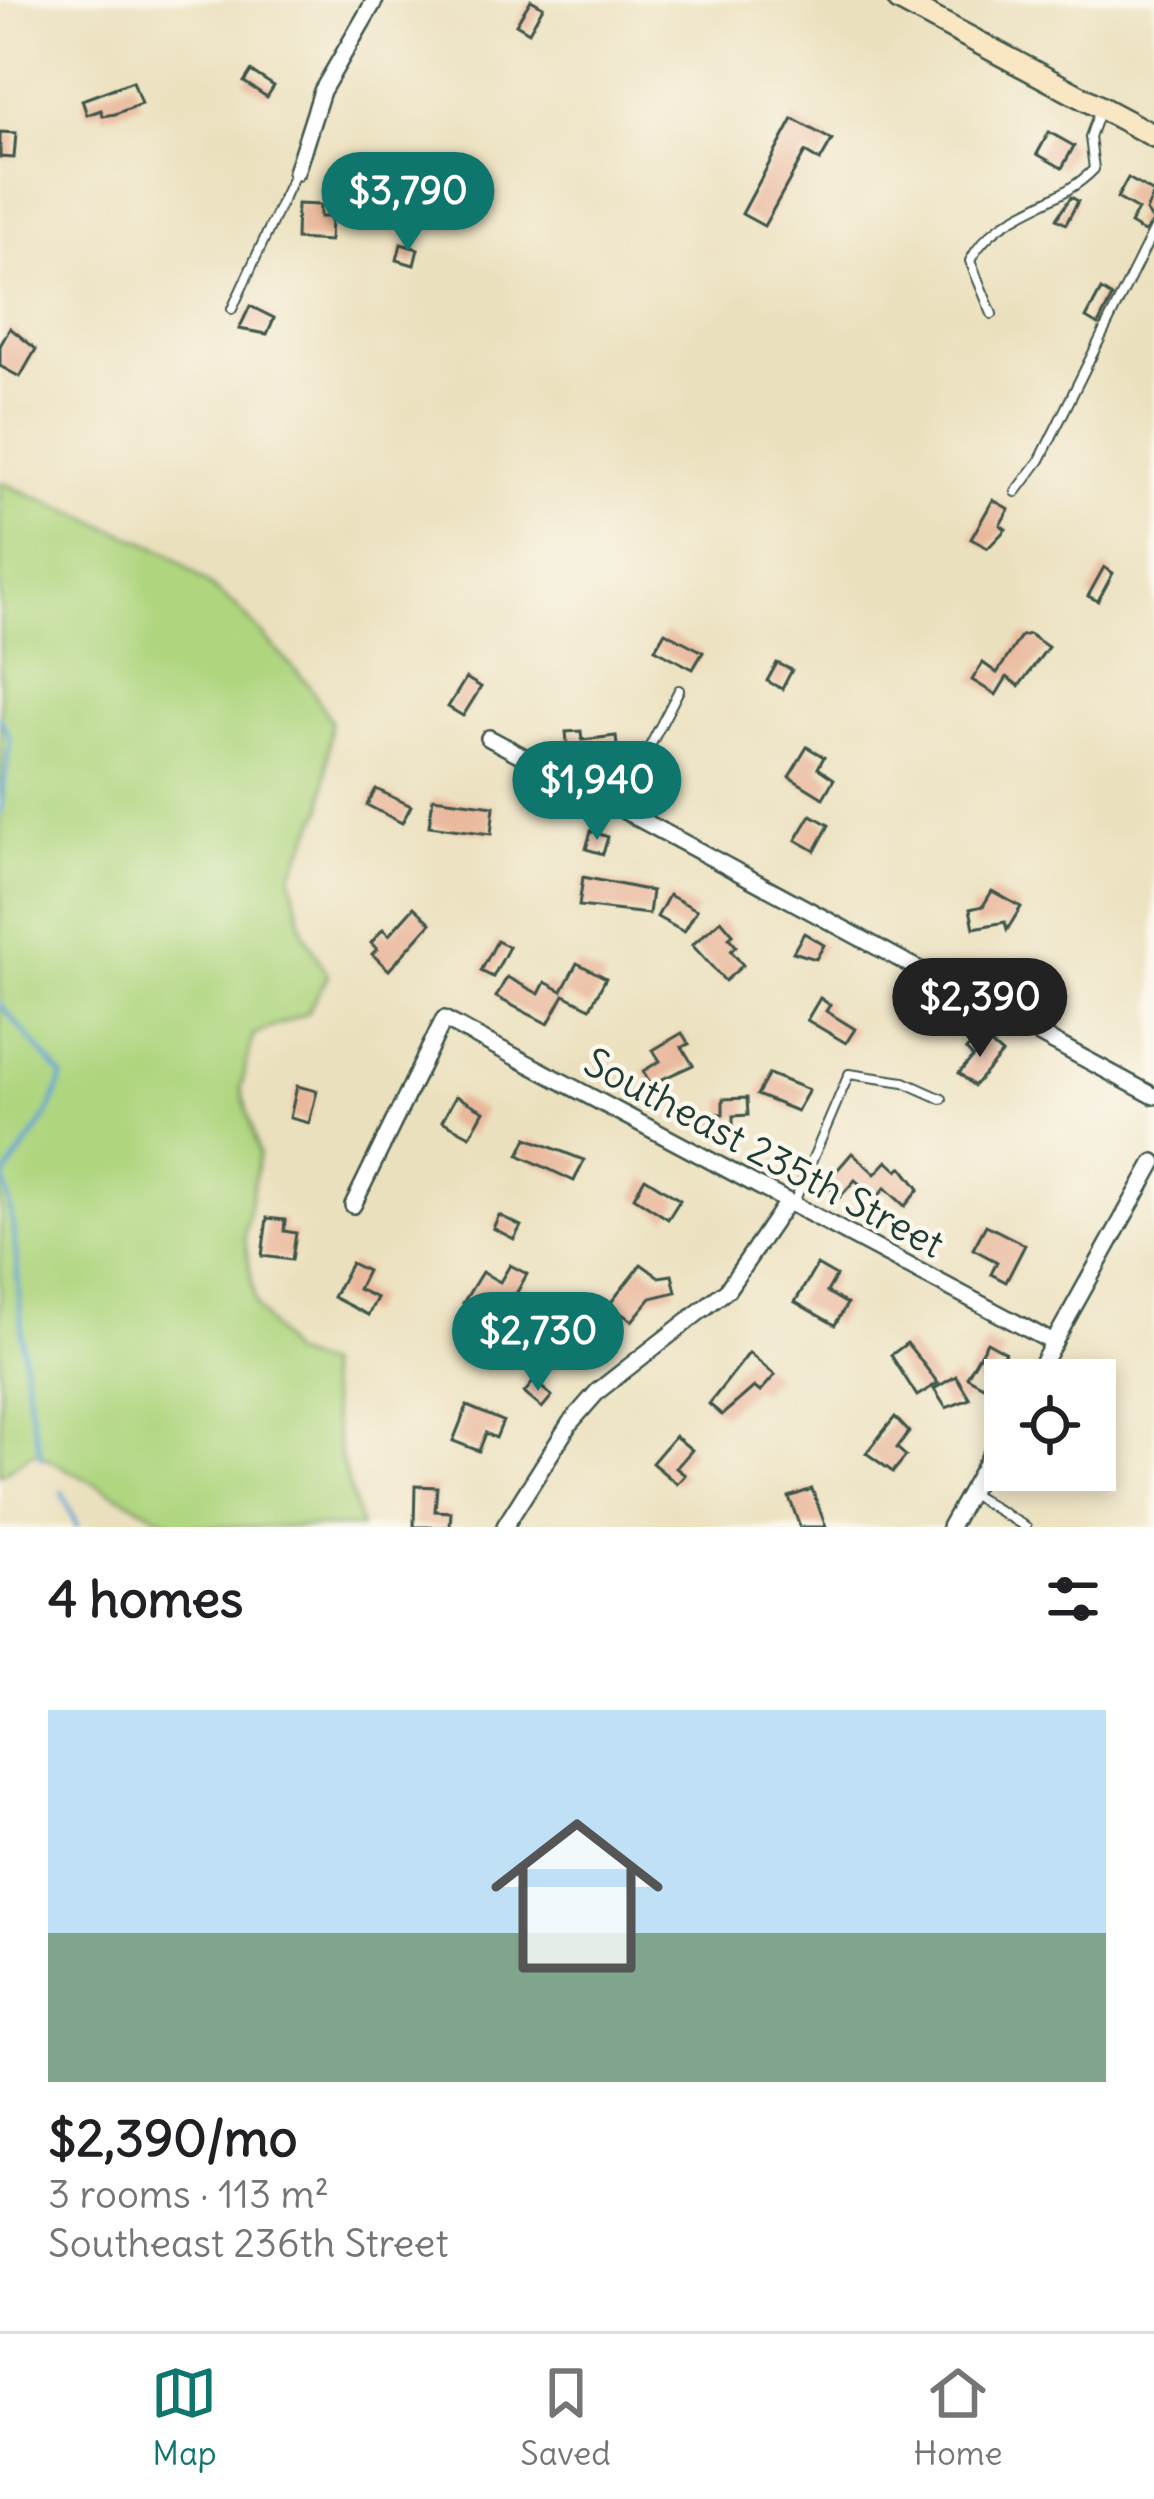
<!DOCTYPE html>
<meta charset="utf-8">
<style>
body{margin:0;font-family:Delius,sans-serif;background:#f6f6f6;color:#202124;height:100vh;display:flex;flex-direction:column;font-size:45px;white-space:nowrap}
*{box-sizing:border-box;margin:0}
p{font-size:39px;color:#757577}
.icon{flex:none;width:66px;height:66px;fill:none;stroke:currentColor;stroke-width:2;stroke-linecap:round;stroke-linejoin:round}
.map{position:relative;height:1527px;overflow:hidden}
.side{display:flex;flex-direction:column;background:#fff;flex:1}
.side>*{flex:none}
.fabs{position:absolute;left:984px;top:1359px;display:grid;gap:24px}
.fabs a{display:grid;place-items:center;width:132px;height:132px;border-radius:0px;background:#fff;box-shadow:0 6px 18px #0003;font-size:60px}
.price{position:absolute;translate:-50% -102px;padding:0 27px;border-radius:42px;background:#0f766e;color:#fff;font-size:39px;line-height:78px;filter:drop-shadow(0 3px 6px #0008)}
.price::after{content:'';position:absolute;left:50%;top:72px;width:36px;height:27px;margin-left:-18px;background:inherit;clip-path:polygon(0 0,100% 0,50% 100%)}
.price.on{background:#222;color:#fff}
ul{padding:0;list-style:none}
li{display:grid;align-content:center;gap:24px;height:636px;padding:0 48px}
li span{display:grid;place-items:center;height:372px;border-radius:0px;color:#555}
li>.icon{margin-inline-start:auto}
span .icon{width:216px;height:216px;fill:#fffc;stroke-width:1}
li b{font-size:51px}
h2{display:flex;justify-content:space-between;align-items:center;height:144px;padding:0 48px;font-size:51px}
.menu{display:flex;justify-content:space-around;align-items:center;height:168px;border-top:3px solid #e0e0e0;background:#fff;font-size:33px;color:#757577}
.menu a{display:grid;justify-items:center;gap:6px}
.menu .on{color:#0f766e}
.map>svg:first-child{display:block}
.green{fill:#afd57f;stroke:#67895a;stroke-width:3}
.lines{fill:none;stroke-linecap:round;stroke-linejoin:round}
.stream{stroke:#5fa1d3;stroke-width:4.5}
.building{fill:#e9b79b}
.service-casing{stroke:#3e5549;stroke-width:12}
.minor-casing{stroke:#3e5549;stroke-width:20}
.secondary-casing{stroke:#3e5549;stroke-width:26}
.service{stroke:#fff;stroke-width:8}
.minor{stroke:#fff;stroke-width:15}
.secondary{stroke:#f9e7c3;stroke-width:21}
.labels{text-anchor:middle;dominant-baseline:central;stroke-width:9;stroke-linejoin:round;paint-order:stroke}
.street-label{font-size:39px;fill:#1f3d34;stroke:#fbf7ec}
</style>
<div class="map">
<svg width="1154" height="1527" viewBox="0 0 1154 1527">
<rect width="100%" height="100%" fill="#fbf7ec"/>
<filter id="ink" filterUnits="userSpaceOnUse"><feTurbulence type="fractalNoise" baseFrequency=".00833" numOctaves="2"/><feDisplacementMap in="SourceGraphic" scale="24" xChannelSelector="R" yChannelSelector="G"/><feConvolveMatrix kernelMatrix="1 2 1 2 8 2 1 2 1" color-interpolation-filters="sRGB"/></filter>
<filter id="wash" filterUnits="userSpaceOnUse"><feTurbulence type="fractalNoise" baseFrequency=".004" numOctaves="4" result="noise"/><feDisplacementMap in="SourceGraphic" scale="48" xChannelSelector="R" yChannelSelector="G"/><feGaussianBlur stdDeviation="2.7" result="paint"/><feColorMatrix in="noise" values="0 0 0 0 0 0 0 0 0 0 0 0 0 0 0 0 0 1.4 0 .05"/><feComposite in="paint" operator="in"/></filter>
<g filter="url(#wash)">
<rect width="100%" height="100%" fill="#ebe0bd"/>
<path class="green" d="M0,482L168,552L238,608L308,684L331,721L323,807L291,875L303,931L328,976L307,1013L253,1035L241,1088L259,1154L244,1236L256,1305L290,1354L324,1365L340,1456L361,1527H178L34,1452L0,1475Z"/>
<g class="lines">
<g class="stream">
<path d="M0,717L10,739L0,814"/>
<path d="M0,1004L62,1076C53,1118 25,1142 4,1179C26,1271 14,1367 42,1458"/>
<path d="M62,1492L77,1527"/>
</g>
</g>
<g id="blocks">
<g class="building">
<path d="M531,0L543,7L529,32L516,24Z"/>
<path d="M251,71L274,86L267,97L244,82Z"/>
<path d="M133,81L141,104L115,114L103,116L101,110L87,115L82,100Z"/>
<path d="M793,119L832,140L820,161L805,152L764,226L742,214Z"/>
<path d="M0,132L16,133L14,158L0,157Z"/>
<path d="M1049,132L1074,146L1062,168L1037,154Z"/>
<path d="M1128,178L1154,193L1146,211L1154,222L1144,232L1130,224L1138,210L1117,198Z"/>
<path d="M1071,197L1078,201L1066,224L1056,219Z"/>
<path d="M297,204L320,205V217H331L330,241L296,239Z"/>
<path d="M401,244L418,249L414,265L397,260Z"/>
<path d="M1101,290L1112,297L1098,325L1086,318Z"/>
<path d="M250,306L274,318L267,334L239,329Z"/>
<path d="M10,328L36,349L20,377L0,366V346Z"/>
<path d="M993,500L1009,509L1000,525L1006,529L988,548L971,539Z"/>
<path d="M1104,567L1113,573L1098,601L1088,596Z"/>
<path d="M665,632L703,652L693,669L655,649Z"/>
<path d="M1029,634L1048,647L1019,686L1007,677L996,695L972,680L983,663L997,673L1021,636Z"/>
<path d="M777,663L792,670L782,689L767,681Z"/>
<path d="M466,678L481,687L463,716L448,707Z"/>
<path d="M581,731L582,740L616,736L618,756L569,761L566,732Z"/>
<path d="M807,747L824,757L818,768L834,779L823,798L789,777Z"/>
<path d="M376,789L411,806L402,823L367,805Z"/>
<path d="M433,798L494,806L491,834L429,826Z"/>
<path d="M811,815L829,825L815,851L796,840Z"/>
<path d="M591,831L608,837L603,854L586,849Z"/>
<path d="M583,877L652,891L649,914L579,906Z"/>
<path d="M992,891L1021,907L1007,930L1005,922L974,928L970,909L983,906Z"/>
<path d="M669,895L697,910L684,932L657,917Z"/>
<path d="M414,907L431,923L389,970L372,954L377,949L371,943L383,929L389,935Z"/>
<path d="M721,920L733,934L729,938L736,946L731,951L743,965L725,981L692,945Z"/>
<path d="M804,933L824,945L816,959L793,952Z"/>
<path d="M497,941L509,947L493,977L481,971Z"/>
<path d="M577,963L606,978L590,1008L564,995L548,1024L496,997L507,977L539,994L545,982L562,991Z"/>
<path d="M820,998L830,1005L826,1011L855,1029L846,1043L807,1020Z"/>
<path d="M682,1033L689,1044L682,1047L693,1065L651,1084L643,1071L660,1061L653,1050Z"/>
<path d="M980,1035L1002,1054L974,1086L959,1073L973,1057L966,1050Z"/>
<path d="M769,1074L809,1090L797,1111L757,1095Z"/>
<path d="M297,1086L317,1091L309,1123L290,1118Z"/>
<path d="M456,1096L484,1111L470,1136L442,1121Z"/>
<path d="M747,1098L748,1115L733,1116V1127L714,1128L713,1114H723V1099Z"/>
<path d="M527,1138L584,1160L574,1181L519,1155Z"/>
<path d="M852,1153L875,1174L887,1161L898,1171L902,1167L919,1189L905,1206L885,1188L876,1199L855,1180L840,1197L825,1184Z"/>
<path d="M645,1178L680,1200L668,1219L634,1197Z"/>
<path d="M499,1215L521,1226L514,1239L493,1228Z"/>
<path d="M267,1218L285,1220L284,1231L296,1233L292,1260L262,1256Z"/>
<path d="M986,1225L1025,1245L1006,1282L991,1274L997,1262L973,1249Z"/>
<path d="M351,1263L367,1271L358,1289L377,1298L368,1315L333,1297Z"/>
<path d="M641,1264L659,1277L672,1275L676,1292L651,1298L632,1321L609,1305Z"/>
<path d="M510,1265L527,1274L506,1312L488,1302L481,1314L463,1303L482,1272L500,1282Z"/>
<path d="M817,1265L836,1276L827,1292L847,1304L835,1325L795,1302Z"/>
<path d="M987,1342L1005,1352L985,1387L967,1377Z"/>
<path d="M907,1343L938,1383L917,1396L891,1355Z"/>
<path d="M749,1353L775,1375L760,1392L754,1387L722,1415L709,1404Z"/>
<path d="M956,1376L970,1399L946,1408L934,1389Z"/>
<path d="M534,1381L552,1396L542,1408L524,1393Z"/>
<path d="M467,1406L503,1421L496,1438L486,1433L479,1451L453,1441Z"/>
<path d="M895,1417L909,1432L897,1448L906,1456L893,1472L866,1453Z"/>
<path d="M675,1436L692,1450L676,1468L685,1475L677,1484L652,1463Z"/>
<path d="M415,1486L437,1487L435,1511L451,1512L450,1527H414Z"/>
<path d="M812,1489L826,1527H800L789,1497Z"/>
</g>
</g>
</g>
<g filter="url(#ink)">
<use href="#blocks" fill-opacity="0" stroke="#3e5549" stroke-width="3"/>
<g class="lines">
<g class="service-casing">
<g id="service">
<path d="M232,309L295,173"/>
<path d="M992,314L970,261C996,210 1057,208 1094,169L1090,137L1100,109"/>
<path d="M1016,492L1040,460L1154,230"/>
<path d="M619,806L679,690"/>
<path d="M792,1207L849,1074L904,1082L942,1099"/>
<path d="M971,1494L1026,1527"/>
</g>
</g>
<g class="minor-casing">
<g id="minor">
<path d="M296,172L322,91L375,0"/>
<path d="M489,738L1154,1096"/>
<path d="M353,1205L444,1019L1054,1343"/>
<path d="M1033,1380L1154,1162"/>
<path d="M505,1526L570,1423L598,1391L727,1290L785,1205"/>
<path d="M950,1527L1005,1430"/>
</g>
</g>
<g class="secondary-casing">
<path id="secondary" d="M899,0L1154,136"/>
</g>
<use href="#service" class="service"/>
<use href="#minor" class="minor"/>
<use href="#secondary" class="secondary"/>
</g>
</g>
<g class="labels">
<g class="street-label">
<text transform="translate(764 1153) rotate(28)">Southeast 235th Street</text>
</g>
</g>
</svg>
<div class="fabs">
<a><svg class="icon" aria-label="locate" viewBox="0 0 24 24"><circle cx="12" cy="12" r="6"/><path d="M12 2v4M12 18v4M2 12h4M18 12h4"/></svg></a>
</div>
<b class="price" style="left:408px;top:254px">$3,790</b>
<b class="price" style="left:597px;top:843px">$1,940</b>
<b class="price on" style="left:980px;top:1060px">$2,390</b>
<b class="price" style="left:538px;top:1394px">$2,730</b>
</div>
<section class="side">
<h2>4 homes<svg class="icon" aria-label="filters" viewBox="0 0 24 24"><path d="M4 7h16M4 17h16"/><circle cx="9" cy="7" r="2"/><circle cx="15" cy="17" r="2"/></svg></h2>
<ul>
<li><span style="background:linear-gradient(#bfe0f5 60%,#7fa58c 0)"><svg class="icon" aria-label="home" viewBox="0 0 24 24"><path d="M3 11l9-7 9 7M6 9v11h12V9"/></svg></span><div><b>$2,390/mo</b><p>3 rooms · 113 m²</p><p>Southeast 236th Street</p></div></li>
</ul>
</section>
<nav class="menu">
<a class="on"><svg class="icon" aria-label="map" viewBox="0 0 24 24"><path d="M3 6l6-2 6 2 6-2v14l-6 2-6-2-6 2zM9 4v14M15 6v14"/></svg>Map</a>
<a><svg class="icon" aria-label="saved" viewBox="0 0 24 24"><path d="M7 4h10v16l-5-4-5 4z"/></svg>Saved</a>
<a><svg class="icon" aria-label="home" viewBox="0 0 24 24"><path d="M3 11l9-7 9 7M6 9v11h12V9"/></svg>Home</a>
</nav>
